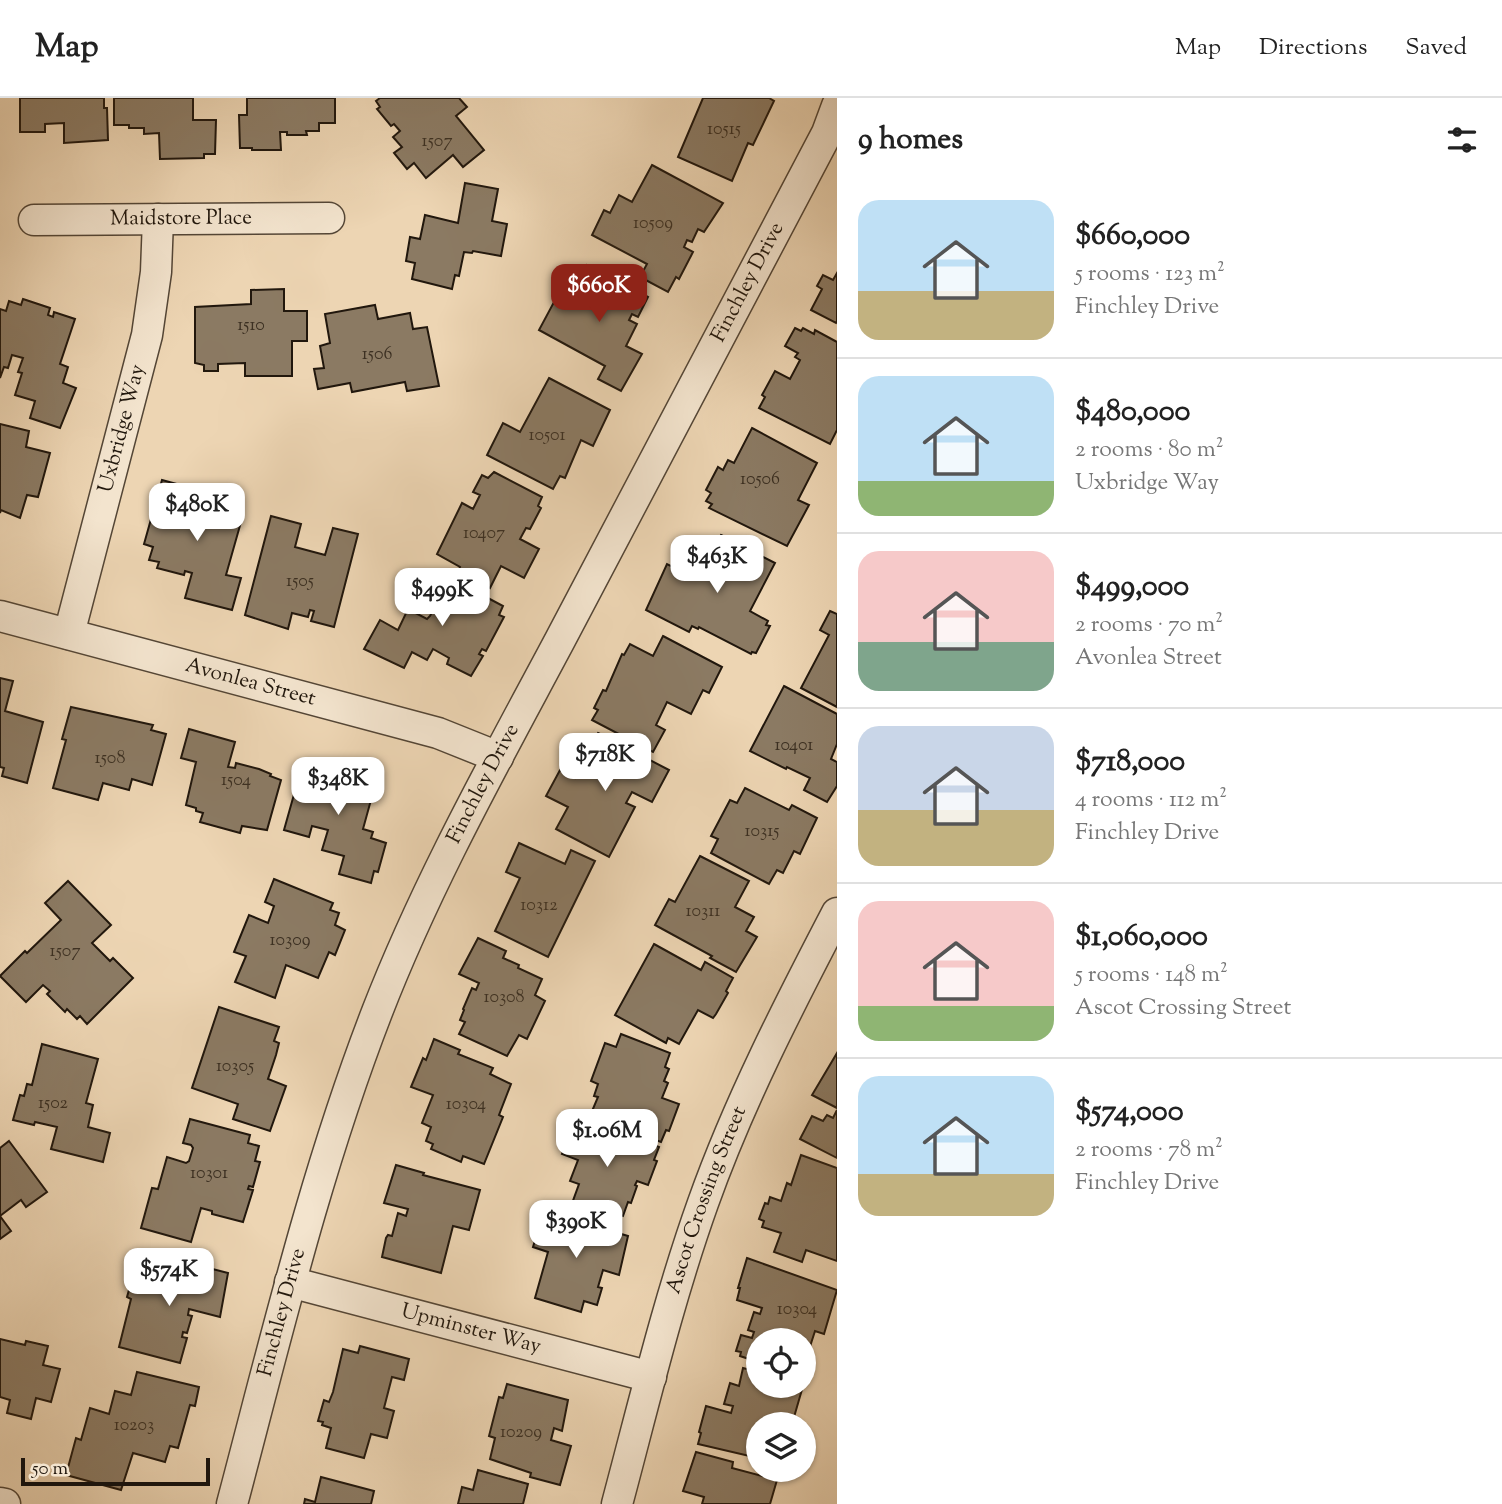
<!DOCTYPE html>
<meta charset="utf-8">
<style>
body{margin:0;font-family:"Sorts Mill Goudy",serif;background:#f2f2f2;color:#222;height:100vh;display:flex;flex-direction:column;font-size:26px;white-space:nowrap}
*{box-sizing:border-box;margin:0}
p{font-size:23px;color:#767676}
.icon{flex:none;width:38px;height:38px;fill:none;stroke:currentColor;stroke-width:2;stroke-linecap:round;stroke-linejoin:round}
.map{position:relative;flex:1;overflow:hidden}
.details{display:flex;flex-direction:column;background:#fff;width:665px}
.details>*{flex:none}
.buttons{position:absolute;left:746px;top:1230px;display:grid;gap:14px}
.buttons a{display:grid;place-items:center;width:70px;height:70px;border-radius:50%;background:#fff;box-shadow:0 2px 5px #0004;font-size:35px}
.scale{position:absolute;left:21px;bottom:18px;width:189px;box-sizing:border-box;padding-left:7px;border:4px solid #21170d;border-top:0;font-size:19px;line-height:24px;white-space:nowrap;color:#21170d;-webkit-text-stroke:5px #f3e4ce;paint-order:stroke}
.price{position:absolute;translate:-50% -60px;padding:0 16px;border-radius:14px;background:#fff;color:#222;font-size:23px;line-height:46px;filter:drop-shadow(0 2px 4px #0008)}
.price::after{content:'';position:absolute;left:50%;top:42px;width:21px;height:16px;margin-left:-10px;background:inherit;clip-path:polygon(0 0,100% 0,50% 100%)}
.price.current{background:#8f2418;color:#fff}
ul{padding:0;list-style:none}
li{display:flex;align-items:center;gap:21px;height:175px;padding:0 21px}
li+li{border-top:2px solid #e0e0e0}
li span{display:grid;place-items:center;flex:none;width:196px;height:140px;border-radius:21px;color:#555}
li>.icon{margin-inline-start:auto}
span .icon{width:84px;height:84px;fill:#fffc;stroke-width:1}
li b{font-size:30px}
h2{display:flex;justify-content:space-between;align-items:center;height:84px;padding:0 21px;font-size:30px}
header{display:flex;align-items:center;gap:42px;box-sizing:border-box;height:98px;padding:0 35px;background:#fff;border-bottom:2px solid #e0e0e0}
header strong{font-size:33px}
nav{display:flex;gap:38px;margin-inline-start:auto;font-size:24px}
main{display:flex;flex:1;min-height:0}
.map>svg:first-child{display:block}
.building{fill:#8b7a63;stroke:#21170d;stroke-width:2}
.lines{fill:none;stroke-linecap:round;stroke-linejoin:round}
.street-casing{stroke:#544636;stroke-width:33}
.street{stroke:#f3e4ce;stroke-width:30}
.labels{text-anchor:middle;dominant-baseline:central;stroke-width:6;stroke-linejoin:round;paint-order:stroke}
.number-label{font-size:18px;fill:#3c3022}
.street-label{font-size:21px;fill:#21170d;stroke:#f3e4ce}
</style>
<header>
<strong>Map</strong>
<nav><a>Map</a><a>Directions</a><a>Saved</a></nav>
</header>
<main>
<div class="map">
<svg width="837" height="1406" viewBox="0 0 837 1406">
<rect width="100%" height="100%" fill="#edd5b3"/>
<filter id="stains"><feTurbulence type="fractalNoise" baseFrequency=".00286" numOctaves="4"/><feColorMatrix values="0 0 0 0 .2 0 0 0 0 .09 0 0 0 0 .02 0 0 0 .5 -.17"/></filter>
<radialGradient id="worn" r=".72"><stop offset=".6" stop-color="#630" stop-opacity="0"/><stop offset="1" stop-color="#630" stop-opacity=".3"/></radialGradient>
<g class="building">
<path d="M20,0H104V10H107L108,42L64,45V25L45,26V34H20Z"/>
<path d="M114,0H193V22H216L215,56H204V60L160,61L159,35L144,36V30H129V27H114Z"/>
<path d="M247,0H335V25H319V33H306L307,37H287V34H280L281,52H252V50H240L239,17H247Z"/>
<path d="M380,0H459L467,9L456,18L484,52L463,69L453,57L426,80L414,65L407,71L394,55L402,49L393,39L400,33L394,26L391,28L377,11L380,9L376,3Z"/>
<path d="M703,0H769L774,3L753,47L748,45L732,83L678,59Z"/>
<path d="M652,67L723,105L704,134L698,131L692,144L687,142L684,149L693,154L679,181L676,179L668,194L640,179L647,166L592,137L604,112L610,115L619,97L632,104Z"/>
<path d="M465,85L498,91L492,123L507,126L501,158L473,153L472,155L464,154L459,178L455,177L452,191L412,181L415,165L406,163L410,139L420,141L425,117L458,125Z"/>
<path d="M587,167L648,199L638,219L632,216L629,222L637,226L626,248L642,256L621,293L598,281L605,268L539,232L554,204L565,210Z"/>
<path d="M837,175V223L836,225L811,212L822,191L817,188L823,177L833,182Z"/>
<path d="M284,191V213H307V243H292V278H245V265L218,266V273H204V267L195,265V209L251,206V192Z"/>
<path d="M23,201L50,210L48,217L53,219L54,214L75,221L60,266L68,269L63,285L76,290L60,330L30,320L35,303L15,297L22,275L18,274L23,260L12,257L8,270L4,269L0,280V211L6,213L9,203L21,207Z"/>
<path d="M375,207L378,221L410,215L413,231L427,229L439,288L407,293L405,284L352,294L350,285L318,291L314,271L324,270L320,248L330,245L325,216Z"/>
<path d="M795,230L801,233L803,230L814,236L815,232L837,244V332L830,346L759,310L765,299L762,297L775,273L790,281L800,262L795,259L798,255L785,248Z"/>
<path d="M549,280L610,312L593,348L581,342L565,380L560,378L553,391L487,357L503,325L520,334Z"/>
<path d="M0,326L29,333L26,349L50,355L38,399L27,397L20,420L1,412L0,415Z"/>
<path d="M752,330L817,365L798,402L809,407L787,448L709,410L712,406L706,403L711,395L706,392L718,369L723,372L728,362L734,365Z"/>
<path d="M494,374L542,399L538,408L541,410L530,431L526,430L520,441L539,451L524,480L501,468L490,490L459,472L460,469L437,456L462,405L473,411L480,397L473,394L482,377L488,380Z"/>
<path d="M162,382L184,388L180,402L206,409L211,392L241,400L235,422L241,424L226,477L241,480L232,512L185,500L192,475L185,473L184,477L157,470L159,464L149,462L153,449L144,446Z"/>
<path d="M271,418L301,426L295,449L325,457L333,430L358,436L334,529L311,523L314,513L310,512L308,519L292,515L288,531L245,517Z"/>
<path d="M721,437L775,465L750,513L768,523L766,527L770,528L756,555L752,554L751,556L699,529L698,531L692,528L689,534L646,512L667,466L693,479L712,447L715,448Z"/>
<path d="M437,473L503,508L499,517L504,519L486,553L482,551L479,556L483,558L471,578L447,566L449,560L433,551L427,562L412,554L404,570L364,551L380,522L398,532L408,511L427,521L430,518L438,503L425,495Z"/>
<path d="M830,513L837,516V609L801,590L829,537L820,532Z"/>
<path d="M663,538L722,569L709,595L703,592L691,616L667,604L656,627L665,632L653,654L592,622L598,612L594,610L603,592L606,593L622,556L624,557L630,546L653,558Z"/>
<path d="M0,580L13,583L5,613L43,624L27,685L2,678L4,670L0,669Z"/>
<path d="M784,588L837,616V646L831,661L837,664V688L827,704L804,692L810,680L787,669L786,671L750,653Z"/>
<path d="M71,609L153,627L151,632L166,636L152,687L132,681L129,692L103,685L98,702L53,690L66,642L62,641Z"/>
<path d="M189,631L235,644L228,669L235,670L236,665L259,671L271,676L270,678L281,682L267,732L242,728L240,735L200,724L203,715L196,713V710L186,707L196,664L181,660Z"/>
<path d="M598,635L669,672L652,704L632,694L626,705L635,709L609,759L556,731L568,709L546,698L560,672L575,680Z"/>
<path d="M309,665L349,676V673L377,680L363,731L373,734L371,740L386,745L378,774L374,773L371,785L339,776L344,758L322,752L328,732L312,728L309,739L284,732L302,668L308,670Z"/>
<path d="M745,690L789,712L792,707L817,720L800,756L794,753L783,775L777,772L769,786L711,755L718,741L711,738L730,702L737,705Z"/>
<path d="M519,745L565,766L571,752L595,763L548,859L495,833L520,780L506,774Z"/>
<path d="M700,758L749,783L735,809L754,819L746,833L757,839L736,874L710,860L712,858L655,827L669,801L675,804Z"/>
<path d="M274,781L333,805L330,812L339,815L335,827L345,832L335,857L329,854L318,880L286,867L275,900L235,884L246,858L234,854L249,817L268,825L274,808L265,804Z"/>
<path d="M68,783L111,827L92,845L110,863L113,860L133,880L87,926L80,918L77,921L67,911L65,914L47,896L50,893L43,887L26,904L0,878L25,853L27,855L61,822L45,805Z"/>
<path d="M478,840L506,853L503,860L519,867L518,870L542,881L535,897L545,903L527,941L519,937L507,958L459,936L465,924L460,922L464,912L463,911L472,890L476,892L479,885L459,876Z"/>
<path d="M654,846L701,872L705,864L733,880L726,893L728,895L716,916L713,920L698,912L679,946L668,940L666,945L615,917Z"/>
<path d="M219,909L279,929L274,943L279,945L276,957L268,981L286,988L270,1033L233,1021L238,1006L192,990Z"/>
<path d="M621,936L670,955L665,969L669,971L664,983L668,985L662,1000L679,1006L669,1033L666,1032L661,1044L590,1018L598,999L594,998L598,986L591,983L605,945L616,949Z"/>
<path d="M434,941L460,952L458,956L493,970L490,976L511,986L499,1017L503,1019L484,1066L463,1058L461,1064L431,1051L433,1046L426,1043L431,1029L422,1025L433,997L411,989L423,960L426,962Z"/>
<path d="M42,946L98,961L86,1005L93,1007L88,1029L110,1035L103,1064L51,1051L57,1029L35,1024L34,1027L13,1022L20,997L24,998L27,986L32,987Z"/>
<path d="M837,955V1010L812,997Z"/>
<path d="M837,1012V1060L800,1041L812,1018L823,1023L827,1017L833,1020Z"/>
<path d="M576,1019L594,1025L595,1023L608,1028L606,1031L629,1039L631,1037L659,1049L654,1062L657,1063L648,1087L637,1083L635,1087L637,1088L631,1105L628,1104L623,1118L614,1114L609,1127L570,1111L579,1086L570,1083L578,1062L562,1056Z"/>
<path d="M190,1021L250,1037L248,1045L259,1048L255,1063L260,1064L253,1089L249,1088L248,1091L253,1092L243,1124L212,1116V1113L201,1110L191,1144L141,1130L152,1090L158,1091L167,1059L186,1065L189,1063L193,1050L191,1047L183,1045Z"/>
<path d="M9,1043L47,1094L26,1109L21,1102L0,1118L11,1133L0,1141V1050Z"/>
<path d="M801,1057L837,1070V1163L806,1152L802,1164L774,1154L781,1135L762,1129L764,1123L759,1121L765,1105L768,1106L770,1099L781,1103L787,1085L791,1087Z"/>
<path d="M396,1067L424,1075L423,1077L480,1092L469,1132L453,1128L441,1175L382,1159L386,1140L388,1137L392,1138L398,1115L406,1118L408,1111L384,1105Z"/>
<path d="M544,1113L628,1138L619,1177L603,1172L598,1189L602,1190L597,1207L584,1203L581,1214L535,1200L548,1154L533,1149Z"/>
<path d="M747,1160L837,1192L824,1236L815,1233L806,1261L803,1260V1242H758V1264L740,1258L741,1254L736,1253L741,1237L752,1240L754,1234L748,1232L754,1214L760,1216L762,1210L737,1202L740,1190H738Z"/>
<path d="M137,1164L194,1176L197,1167L228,1175L220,1219L189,1211L188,1217L192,1218L187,1235L183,1234L182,1239L187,1240L180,1265L119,1249L131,1201L127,1199Z"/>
<path d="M0,1241L25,1247L26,1243L48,1248L43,1267L60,1271L51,1304L36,1300L31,1321L7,1315L10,1302L0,1299Z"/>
<path d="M360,1248L409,1261L404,1282L392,1279L384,1310L394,1313L387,1340L371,1336L364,1360L326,1350L331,1330L322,1327L323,1324L318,1323L324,1302L329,1304L333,1294L343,1251L358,1255Z"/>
<path d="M743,1270L758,1274V1288H803L792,1326H758V1360L698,1346L701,1335L699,1334L706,1308L731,1315L733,1308L724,1306L730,1285L739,1288Z"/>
<path d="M137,1274L199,1289L195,1308L190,1307L178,1350L170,1348L165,1364L133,1355L121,1392L66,1377L76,1340L81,1342L90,1310L109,1316L115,1293L131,1297Z"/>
<path d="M507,1286L568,1302L562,1333L554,1330L551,1342L571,1348L560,1387L530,1379L531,1375L490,1361L495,1340L489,1338L499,1299L503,1300Z"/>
<path d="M696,1354L733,1364L732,1370L777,1382L770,1406H702L704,1399L683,1393Z"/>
<path d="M478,1372L528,1386L523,1406H458L462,1389L473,1392Z"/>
<path d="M321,1379L374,1393L371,1406H304L305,1401L315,1404Z"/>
</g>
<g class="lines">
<g class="street-casing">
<g id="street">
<path id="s1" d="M34,122L329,120"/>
<path id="s2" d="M0,518L438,635L498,659"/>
<path id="s3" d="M69,536L147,237L156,174L158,121"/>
<path id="s4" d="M290,1184L651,1279"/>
<path d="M0,1405L5,1406"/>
<path id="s5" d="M232,1406C276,1240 315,1074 377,914C427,785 495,664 560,542C649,373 738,204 827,35L837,8"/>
<path id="s6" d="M617,1406C644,1305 668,1203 703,1105C739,1004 788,909 837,815"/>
</g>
</g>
<use href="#street" class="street"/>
</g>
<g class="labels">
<g class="number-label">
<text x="724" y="32">10515</text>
<text x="437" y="44">1507</text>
<text x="653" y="126">10509</text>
<text x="251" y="228">1510</text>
<text x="377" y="257">1506</text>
<text x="547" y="338">10501</text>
<text x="760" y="382">10506</text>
<text x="484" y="436">10407</text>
<text x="300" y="484">1505</text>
<text x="794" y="648">10401</text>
<text x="110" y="661">1508</text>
<text x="236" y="683">1504</text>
<text x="762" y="734">10315</text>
<text x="539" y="808">10312</text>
<text x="703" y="814">10311</text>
<text x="290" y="843">10309</text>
<text x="65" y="854">1507</text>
<text x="504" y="900">10308</text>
<text x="235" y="969">10305</text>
<text x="53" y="1006">1502</text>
<text x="466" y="1007">10304</text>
<text x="209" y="1076">10301</text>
<text x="797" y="1212">10304</text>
<text x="134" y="1328">10203</text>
<text x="521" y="1335">10209</text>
</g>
<g class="street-label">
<text stroke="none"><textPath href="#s1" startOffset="147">Maidstore Place</textPath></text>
<text stroke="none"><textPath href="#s5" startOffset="1332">Finchley Drive</textPath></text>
<text stroke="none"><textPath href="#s3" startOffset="212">Uxbridge Way</textPath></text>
<text stroke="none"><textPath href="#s2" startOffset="259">Avonlea Street</textPath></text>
<text stroke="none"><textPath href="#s5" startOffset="765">Finchley Drive</textPath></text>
<text stroke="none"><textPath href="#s6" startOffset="317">Ascot Crossing Street</textPath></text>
<text stroke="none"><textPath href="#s5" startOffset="198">Finchley Drive</textPath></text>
<text stroke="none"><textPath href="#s4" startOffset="187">Upminster Way</textPath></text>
</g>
</g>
<rect width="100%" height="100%" filter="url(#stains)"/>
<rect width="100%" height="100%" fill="url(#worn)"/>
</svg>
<div class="buttons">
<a><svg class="icon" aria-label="locate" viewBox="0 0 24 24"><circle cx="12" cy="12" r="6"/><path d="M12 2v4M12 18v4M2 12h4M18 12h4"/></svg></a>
<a><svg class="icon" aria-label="layers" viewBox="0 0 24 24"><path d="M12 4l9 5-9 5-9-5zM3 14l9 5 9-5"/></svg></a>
</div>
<div class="scale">50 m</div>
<b class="price current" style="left:599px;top:226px">$660K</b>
<b class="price" style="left:197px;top:445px">$480K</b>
<b class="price" style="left:717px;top:497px">$463K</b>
<b class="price" style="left:442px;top:530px">$499K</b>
<b class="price" style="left:605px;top:695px">$718K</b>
<b class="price" style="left:338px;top:719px">$348K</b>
<b class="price" style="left:607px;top:1071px">$1.06M</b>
<b class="price" style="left:576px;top:1162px">$390K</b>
<b class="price" style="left:169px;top:1210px">$574K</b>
</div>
<section class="details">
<h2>9 homes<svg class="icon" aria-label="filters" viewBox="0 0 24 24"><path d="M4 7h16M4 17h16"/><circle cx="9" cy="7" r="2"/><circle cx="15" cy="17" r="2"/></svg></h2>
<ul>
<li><span style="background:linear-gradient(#bfe0f5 65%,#c2b280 0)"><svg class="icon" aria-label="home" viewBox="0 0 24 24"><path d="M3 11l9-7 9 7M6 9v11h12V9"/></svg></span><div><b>$660,000</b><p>5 rooms · 123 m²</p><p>Finchley Drive</p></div></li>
<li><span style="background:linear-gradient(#bfe0f5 75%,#8fb573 0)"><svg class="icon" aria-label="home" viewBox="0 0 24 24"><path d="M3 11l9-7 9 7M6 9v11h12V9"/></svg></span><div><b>$480,000</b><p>2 rooms · 80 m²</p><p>Uxbridge Way</p></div></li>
<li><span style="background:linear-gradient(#f6c9c9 65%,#7fa58c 0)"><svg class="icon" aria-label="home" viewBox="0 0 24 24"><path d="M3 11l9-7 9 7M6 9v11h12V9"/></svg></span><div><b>$499,000</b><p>2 rooms · 70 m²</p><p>Avonlea Street</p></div></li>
<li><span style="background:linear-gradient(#c9d6e8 60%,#c2b280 0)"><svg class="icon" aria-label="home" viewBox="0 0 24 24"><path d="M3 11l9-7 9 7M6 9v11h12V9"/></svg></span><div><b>$718,000</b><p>4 rooms · 112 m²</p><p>Finchley Drive</p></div></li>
<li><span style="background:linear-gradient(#f6c9c9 75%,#8fb573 0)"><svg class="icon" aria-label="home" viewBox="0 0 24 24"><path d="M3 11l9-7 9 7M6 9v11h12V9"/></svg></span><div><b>$1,060,000</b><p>5 rooms · 148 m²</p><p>Ascot Crossing Street</p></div></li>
<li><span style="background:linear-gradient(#bfe0f5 70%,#c2b280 0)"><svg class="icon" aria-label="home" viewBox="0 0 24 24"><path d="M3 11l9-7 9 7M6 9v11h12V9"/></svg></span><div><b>$574,000</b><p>2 rooms · 78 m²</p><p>Finchley Drive</p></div></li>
</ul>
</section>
</main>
